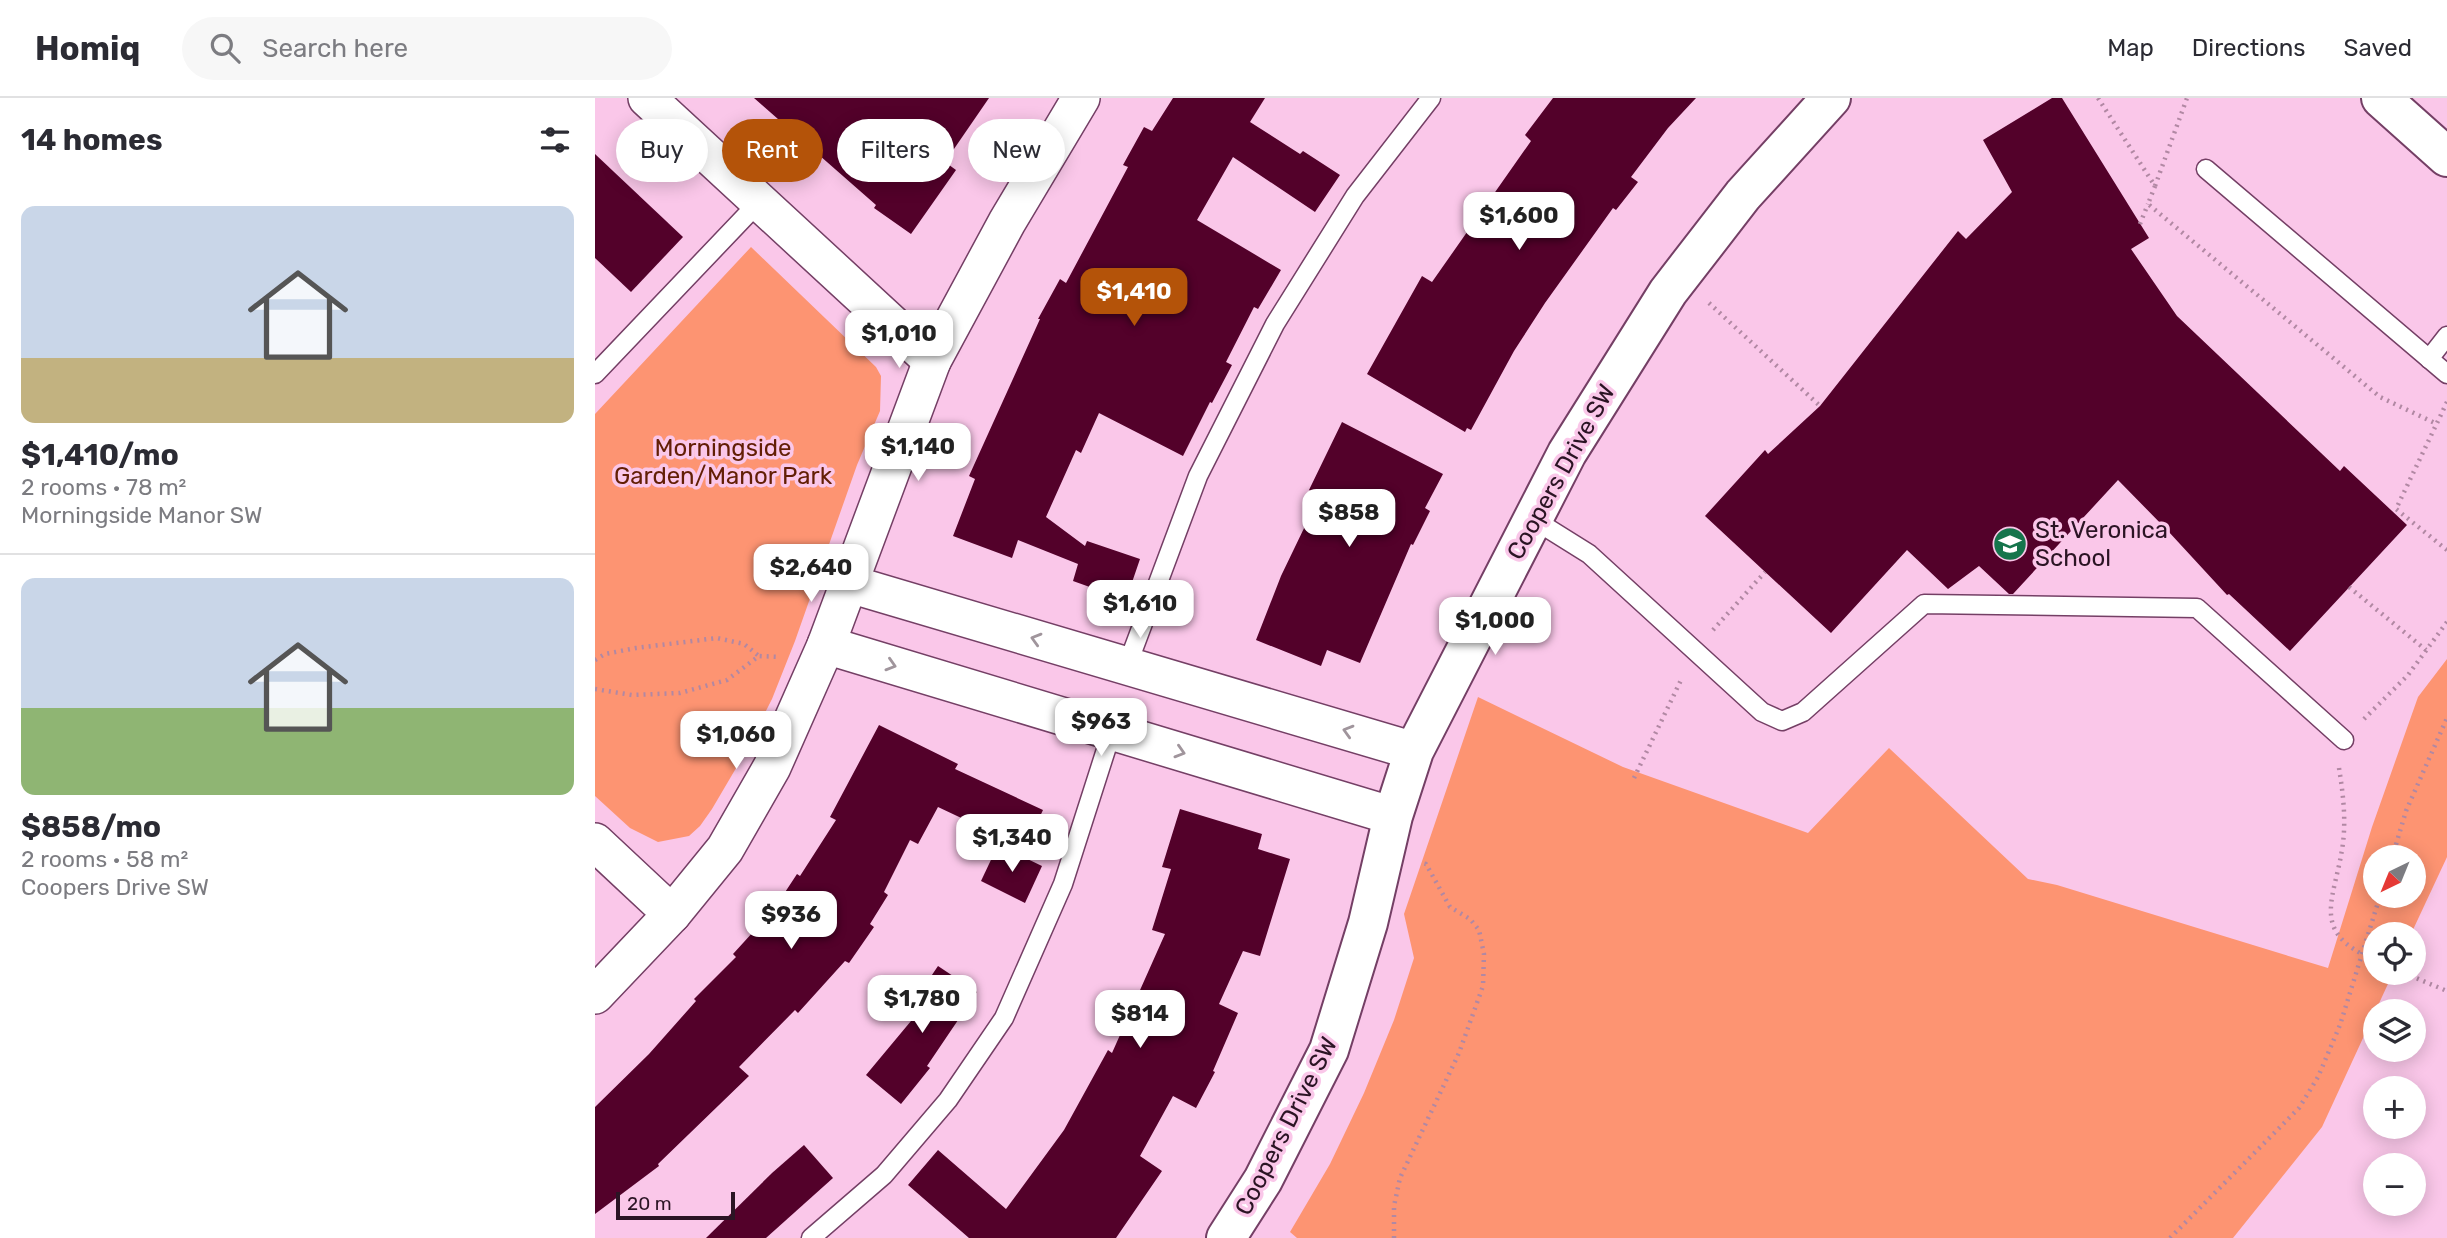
<!DOCTYPE html>
<meta charset="utf-8">
<style>
body{margin:0;font-family:Rubik,sans-serif;background:#f7f7f7;color:#2b2b33;height:100vh;display:flex;flex-direction:column;font-size:26px;white-space:nowrap}
*{box-sizing:border-box;margin:0}
p{font-size:23px;color:#7c7c81}
.icon{flex:none;width:38px;height:38px;fill:none;stroke:currentColor;stroke-width:2;stroke-linecap:round;stroke-linejoin:round}
.map{position:relative;flex:1;overflow:hidden}
.details{display:flex;flex-direction:column;background:#fff;width:595px}
.details>*{flex:none}
.guide{position:absolute;left:21px;top:21px;width:665px;height:63px;display:flex;gap:14px}
.needle{width:46px;rotate:223deg}
.tools{position:absolute;left:1768px;top:747px;display:grid;gap:14px}
.tools a{display:grid;place-items:center;width:63px;height:63px;border-radius:50%;background:#fff;box-shadow:0 4px 18px #0003;font-size:35px}
.scale{position:absolute;left:21px;bottom:18px;width:119px;box-sizing:border-box;padding-left:7px;border:4px solid #2b1424;border-top:0;font-size:19px;line-height:24px;white-space:nowrap;color:#2b1424;-webkit-text-stroke:5px #fac7e9;paint-order:stroke}
.price{position:absolute;translate:-50% -60px;padding:0 16px;border-radius:14px;background:#fff;color:#222;font-size:23px;line-height:46px;filter:drop-shadow(0 2px 4px #0008)}
.price::after{content:'';position:absolute;left:50%;top:42px;width:21px;height:16px;margin-left:-10px;background:inherit;clip-path:polygon(0 0,100% 0,50% 100%)}
.price.active{background:#b45309;color:#fff}
ul{padding:0;list-style:none}
li{display:grid;align-content:center;gap:14px;height:371px;padding:0 21px}
li+li{border-top:2px solid #e1e1e2}
li span{display:grid;place-items:center;height:217px;border-radius:14px;color:#555}
li>.icon{margin-inline-start:auto}
span .icon{width:126px;height:126px;fill:#fffc;stroke-width:1}
li b{font-size:30px}
h2{display:flex;justify-content:space-between;align-items:center;height:84px;padding:0 21px;font-size:30px}
.chip{padding:0 24px;border-radius:32px;background:#fff;box-shadow:0 4px 18px #0003;font-size:24px;line-height:63px}
.chip.active{background:#b45309;color:#fff}
header{display:flex;align-items:center;gap:42px;box-sizing:border-box;height:98px;padding:0 35px;background:#fff;border-bottom:2px solid #e1e1e2}
header strong{font-size:33px}
nav{display:flex;gap:38px;margin-inline-start:auto;font-size:24px}
.search{width:490px;height:63px;background:#f7f7f7;display:flex;align-items:center;gap:18px;box-sizing:border-box;padding:0 24px;border-radius:38px;color:#7c7c81;font-size:26px}
main{display:flex;flex:1;min-height:0}
.map>svg:first-child{display:block}
.green{fill:#fd9472;fill-rule:evenodd}
.building{fill:#53012a}
.lines{fill:none;stroke-linecap:round;stroke-linejoin:round}
.lane-casing{stroke:#743f65;stroke-width:21}
.street-casing{stroke:#743f65;stroke-width:40}
.secondary-casing{stroke:#743f65;stroke-width:42}
.path{stroke:#b188a3;stroke-width:4.5;stroke-dasharray:2 5;stroke-linecap:butt}
.lane{stroke:#fff;stroke-width:18}
.street{stroke:#fff;stroke-width:37}
.secondary{stroke:#fff;stroke-width:38}
.oneway{stroke:#a0959c}
.labels{text-anchor:middle;dominant-baseline:central;stroke-width:7;stroke-linejoin:round;paint-order:stroke}
.park-label{font-size:24px;fill:#621e04;stroke:#fac7e9}
.street-label{font-size:24px;fill:#2b1424;stroke:#fac7e9}
.poi-label{font-size:24px;fill:#2b1424;stroke:#fac7e9;text-anchor:start}
</style>
<header>
<strong>Homiq</strong>
<div class="search"><svg class="icon" aria-label="search" viewBox="0 0 24 24"><circle cx="10" cy="10" r="6"/><path d="M15 15l6 6"/></svg>Search here</div>
<nav><a>Map</a><a>Directions</a><a>Saved</a></nav>
</header>
<main>
<section class="details">
<h2>14 homes<svg class="icon" aria-label="filters" viewBox="0 0 24 24"><path d="M4 7h16M4 17h16"/><circle cx="9" cy="7" r="2"/><circle cx="15" cy="17" r="2"/></svg></h2>
<ul>
<li><span style="background:linear-gradient(#c9d6e8 70%,#c2b280 0)"><svg class="icon" aria-label="home" viewBox="0 0 24 24"><path d="M3 11l9-7 9 7M6 9v11h12V9"/></svg></span><div><b>$1,410/mo</b><p>2 rooms · 78 m²</p><p>Morningside Manor SW</p></div></li>
<li><span style="background:linear-gradient(#c9d6e8 60%,#8fb573 0)"><svg class="icon" aria-label="home" viewBox="0 0 24 24"><path d="M3 11l9-7 9 7M6 9v11h12V9"/></svg></span><div><b>$858/mo</b><p>2 rooms · 58 m²</p><p>Coopers Drive SW</p></div></li>
</ul>
</section>
<div class="map">
<svg width="1852" height="1140" viewBox="0 0 1852 1140">
<rect width="100%" height="100%" fill="#fac7e9"/>
<g class="green">
<path d="M156,149L281,269L286,278L285,313L262,367L200,543L177,601L147,660L117,711L105,728L94,738L63,744L35,730L0,698V316Z"/>
<path d="M1852,561V759L1816,836H1780V875H1798L1727,1029L1638,1140H702L695,1134L735,1066L769,995L799,922L819,860L809,816L883,599L1028,669L1213,735L1294,650L1433,781L1462,787L1733,870L1777,729L1823,599ZM1780,760H1818V798H1780Z"/>
</g>
<g class="building">
<path d="M159,0H394L350,64L361,72L316,136L279,110L281,107Z"/>
<path d="M578,0H670L655,24L705,56L708,53L745,77L720,114L638,59L602,122L686,172L663,211L659,209L631,264L637,267L617,305L615,304L588,358L504,315L486,355L481,352L451,419L490,448L492,443L545,461L531,502L478,483L483,466L423,442L417,460L358,438L380,381L374,378L445,221H443L465,181L471,185L533,69L528,67L549,29L557,33Z"/>
<path d="M958,0H1101L1073,30L1036,79L1043,84L1021,112L1018,110L950,205L919,253L876,332L872,330L870,334L772,276L827,178L837,184L936,43L930,37Z"/>
<path d="M1457,0H1467L1554,140L1536,151L1582,218L1745,373L1749,368L1812,427L1695,553L1634,496L1632,497L1573,433L1523,382L1418,496H1414L1384,468L1353,491L1312,452L1236,535L1110,418L1170,352L1173,356L1225,308L1363,133L1371,141L1417,94L1388,42Z"/>
<path d="M0,56L88,139L36,194L0,160Z"/>
<path d="M747,324L848,376L830,410L835,413L818,447L816,446L765,565L732,552L726,568L661,542L686,478L725,397L714,392Z"/>
<path d="M284,627L363,666L360,671L448,712L430,750L343,709L323,746L315,742L289,794L293,797L275,826L279,829L254,865L250,863L203,915L200,912L144,969L154,978L63,1066L64,1068L0,1116V1009L54,956L101,903L99,901L141,859L138,856L179,811L202,776L205,778L241,722L235,719Z"/>
<path d="M585,711L667,736L663,751L695,761L665,858L648,853L624,906L643,915L618,973L620,974L601,1010L578,998L545,1058L567,1073L521,1140H374L313,1087L343,1052L411,1111L469,1032L513,952L517,955L570,836L557,832L576,771L567,769Z"/>
<path d="M403,747L447,768L430,805L386,783Z"/>
<path d="M343,868L382,894L332,968L335,970L306,1006L271,977L326,911L318,905Z"/>
<path d="M209,1047L238,1080L171,1140H111L177,1075Z"/>
</g>
<g class="lines">
<g class="lane-casing">
<g id="lane">
<path d="M1611,71L1852,276"/>
<path d="M1834,261L1852,238"/>
<path d="M0,276L164,104"/>
<path d="M938,421L994,456L1167,614L1187,623L1208,614L1329,506L1602,510L1749,642"/>
<path d="M532,568L603,378L680,226L760,98L836,0"/>
<path d="M216,1140L289,1077L353,1002L409,920L468,786L517,633"/>
</g>
</g>
<g class="street-casing">
<g id="street">
<path d="M52,0L337,263L412,124L486,0"/>
<path d="M255,486L819,653"/>
<path d="M231,547L798,718"/>
<path d="M0,744L77,816L0,897"/>
<path d="M77,816L130,751L177,669L231,547L337,263"/>
</g>
</g>
<g class="secondary-casing">
<g id="secondary">
<path d="M1786,0L1852,59"/>
<path d="M631,1140L668,1082L734,952L773,825L798,718L819,653L972,355L1073,194L1148,97L1236,0"/>
</g>
</g>
<g class="path">
<path d="M1503,0L1560,88L1592,0"/>
<path d="M1560,88L1553,106L1785,299L1842,326"/>
<path d="M1545,126L1553,106"/>
<path d="M1114,205L1225,308"/>
<path d="M1852,304L1801,411L1852,452"/>
<path d="M1754,489L1831,552"/>
<path d="M1118,532L1170,474"/>
<path d="M0,562L10,556L41,550L122,540L149,546L164,558"/>
<path d="M0,591L37,597L85,595L132,582L164,558L185,559"/>
<path d="M1769,621L1813,577L1852,524"/>
<path d="M1744,670C1748,695 1751,720 1748,745C1741,800 1712,834 1780,862"/>
<path d="M1039,680L1087,580"/>
<path d="M1797,760L1811,713L1852,620"/>
<path d="M1809,875L1852,893"/>
<path d="M799,1140V1108L805,1080L864,955L888,888L889,856L884,832L875,821L855,809L831,766L827,765"/>
<path d="M1575,1140L1704,1010L1723,979L1745,927L1785,798"/>
</g>
<use href="#lane" class="lane"/>
<use href="#street" class="street"/>
<use href="#secondary" class="secondary"/>
</g>
<defs><path id="oneway-chevron" d="M-2-3.5L2.5 0L-2 3.5" fill="none" stroke-width="1.6" stroke-linecap="round" stroke-linejoin="round" transform="scale(1.75)"/></defs>
<g class="oneway">
<use href="#oneway-chevron" transform="translate(441 541) rotate(-164)"/>
<use href="#oneway-chevron" transform="translate(296 567) rotate(17)"/>
<use href="#oneway-chevron" transform="translate(753 633) rotate(-164)"/>
<use href="#oneway-chevron" transform="translate(585 654) rotate(17)"/>
</g>
<defs>
<g id="school-disc" transform="scale(1.75)"><circle r="9.5" fill="#15754c" stroke="#fac7e9"/><path d="M0-5L7-2L0 1L-7-2ZM-4 1L0 2.5L4 1V4Q0 6-4 4Z" fill="#fff"/></g>
</defs>
<g fill-rule="evenodd">
<use href="#school-disc" x="1415" y="446"/>
</g>
<g class="labels">
<g class="park-label">
<text x="128" y="350">Morningside<tspan x="128" dy="28">Garden/Manor Park</tspan></text>
</g>
<g class="street-label">
<text transform="translate(966 374) rotate(-61)">Coopers Drive SW</text>
<text transform="translate(691 1028) rotate(-63)">Coopers Drive SW</text>
</g>
<g class="poi-label">
<text x="1440" y="432">St. Veronica<tspan x="1440" dy="28">School</tspan></text>
</g>
</g>
</svg>
<div class="tools">
<a><svg class="needle" viewBox="-14 -14 28 28"><path d="M0-13l5 13h-10z" fill="#e53935"/><path d="M0 13l5-13h-10z" fill="#7c7c81"/></svg></a>
<a><svg class="icon" aria-label="locate" viewBox="0 0 24 24"><circle cx="12" cy="12" r="6"/><path d="M12 2v4M12 18v4M2 12h4M18 12h4"/></svg></a>
<a><svg class="icon" aria-label="layers" viewBox="0 0 24 24"><path d="M12 4l9 5-9 5-9-5zM3 14l9 5 9-5"/></svg></a>
<a>+</a>
<a>−</a>
</div>
<div class="scale">20 m</div>
<b class="price" style="left:924px;top:154px">$1,600</b>
<b class="price active" style="left:539px;top:230px">$1,410</b>
<b class="price" style="left:304px;top:272px">$1,010</b>
<b class="price" style="left:323px;top:385px">$1,140</b>
<b class="price" style="left:754px;top:451px">$858</b>
<b class="price" style="left:216px;top:506px">$2,640</b>
<b class="price" style="left:545px;top:542px">$1,610</b>
<b class="price" style="left:900px;top:559px">$1,000</b>
<b class="price" style="left:506px;top:660px">$963</b>
<b class="price" style="left:141px;top:673px">$1,060</b>
<b class="price" style="left:417px;top:776px">$1,340</b>
<b class="price" style="left:196px;top:853px">$936</b>
<b class="price" style="left:327px;top:937px">$1,780</b>
<b class="price" style="left:545px;top:952px">$814</b>
<div class="guide">
<a class="chip">Buy</a>
<a class="chip active">Rent</a>
<a class="chip">Filters</a>
<a class="chip">New</a>
</div>
</div>
</main>
